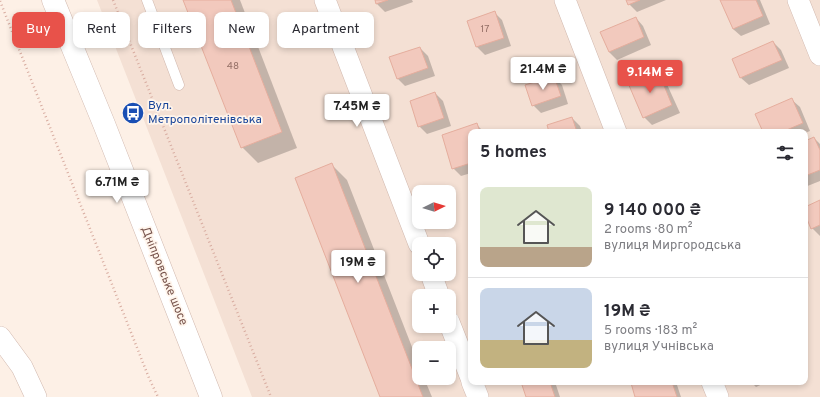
<!DOCTYPE html>
<meta charset="utf-8">
<style>
body{margin:0;font-family:Overpass,sans-serif;background:#f7f7f7;color:#2b2b33;height:100vh;display:flex;flex-direction:column;font-size:15px;white-space:nowrap}
*{box-sizing:border-box;margin:0}
p{font-size:13px;color:#7c7c81}
.icon{flex:none;width:22px;height:22px;fill:none;stroke:currentColor;stroke-width:2;stroke-linecap:round;stroke-linejoin:round}
.map{position:relative;flex:1;overflow:hidden}
.panel{position:absolute;left:468px;top:129px;width:340px;height:256px;display:flex;flex-direction:column;background:#fff;border-radius:8px;box-shadow:0 2px 6px #0003}
.panel>*{flex:none}
.top-card{position:absolute;left:12px;top:12px;width:380px;height:36px;display:flex;gap:8px}
.needle{width:26px;rotate:85deg}
.tools{position:absolute;left:412px;top:185px;display:grid;gap:8px}
.tools a{display:grid;place-items:center;width:44px;height:44px;border-radius:8px;background:#fff;box-shadow:0 2px 6px #0003;font-size:20px}
.price{position:absolute;translate:-50% -34px;padding:0 9px;border-radius:4px;background:#fff;color:#222;font-size:13px;line-height:26px;filter:drop-shadow(0 1px 2px #0008)}
.price::after{content:'';position:absolute;left:50%;top:24px;width:12px;height:9px;margin-left:-6px;background:inherit;clip-path:polygon(0 0,100% 0,50% 100%)}
.price.on{background:#e8524a;color:#fff}
ul{padding:0;list-style:none}
li{display:flex;align-items:center;gap:12px;height:100px;padding:0 12px}
li+li{border-top:1px solid #e1e1e2}
li span{display:grid;place-items:center;flex:none;width:112px;height:80px;border-radius:8px;color:#555}
li>.icon{margin-inline-start:auto}
span .icon{width:48px;height:48px;fill:#fffc;stroke-width:1}
li b{font-size:17px}
h2{display:flex;justify-content:space-between;align-items:center;height:48px;padding:0 12px;font-size:17px}
.pill{padding:0 14px;border-radius:8px;background:#fff;box-shadow:0 2px 6px #0003;font-size:14px;line-height:36px}
.pill.on{background:#e8524a;color:#fff}
.map>svg:first-child{display:block}
.residential{fill:#f4e0d4;fill-rule:evenodd}
.shadow{fill:#0003}
.building{fill:#f2c9bd;stroke:#e5ad9d}
.lines{fill:none;stroke-linecap:round;stroke-linejoin:round}
.service-casing{stroke:#d1b8ae;stroke-width:11}
.minor-casing{stroke:#d1b8ae;stroke-width:22}
.tertiary-casing{stroke:#d1b8ae;stroke-width:23}
.path{stroke:#d8aca0;stroke-width:2.5;stroke-dasharray:1 3;stroke-linecap:butt}
.service{stroke:#fff;stroke-width:10}
.minor{stroke:#fff;stroke-width:21}
.tertiary{stroke:#fff;stroke-width:22}
.labels{text-anchor:middle;dominant-baseline:central;stroke-width:3.5;stroke-linejoin:round;paint-order:stroke}
.number-label{font-size:10px;fill:#957067}
.transit-label{font-size:12px;fill:#164399;stroke:#fff5ec;text-anchor:start}
.street-label{font-size:12px;fill:#76524a;stroke:#fff5ec}
</style>
<div class="map">
<svg width="820" height="397" viewBox="0 0 820 397">
<rect width="100%" height="100%" fill="#fdf0e6"/>
<path class="residential" d="M97,0H820V397H252ZM471,132H805V382H471ZM419,192H449V222H419ZM419,244H449V274H419ZM419,296H449V326H419ZM419,348H449V378H419Z"/>
<g class="shadow">
<path d="M185,0H240L297,148L258,163L242,147Z"/>
<path d="M376,0H412L413,2L385,12L377,4Z"/>
<path d="M627,0H666L637,12L629,4Z"/>
<path d="M721,0H760L770,24L741,36L733,29Z"/>
<path d="M494,12L502,20L511,46L485,55L477,47L469,21Z"/>
<path d="M636,18L643,26L651,45L617,60L609,52Z"/>
<path d="M773,42L781,50L789,68L749,85L741,78Z"/>
<path d="M420,48L428,56L435,76L405,86L397,78Z"/>
<path d="M657,72L665,80L680,113L652,125L644,117Z"/>
<path d="M554,77L562,85L568,104L541,113L533,105Z"/>
<path d="M435,93L443,101L451,126L427,134L419,126Z"/>
<path d="M792,100L800,107L810,131L805,133V132H764Z"/>
<path d="M572,118L580,126L582,132H550Z"/>
<path d="M477,125L484,132H471V173L461,176L453,168L443,136Z"/>
<path d="M814,138L820,144V181L805,187V142Z"/>
<path d="M331,164L347,180L419,365V378H424L432,397H381Z"/>
<path d="M820,201V236L812,228L805,211V208Z"/>
<path d="M522,382H555L560,397H527Z"/>
<path d="M636,382H676L681,397H636Z"/>
<path d="M751,382H767L756,387Z"/>
</g>
<g class="building">
<path d="M183,0H231L282,132L241,148Z"/>
<path d="M375,0H388L376,4Z"/>
<path d="M626,0H640L628,5Z"/>
<path d="M720,0H756L763,16L733,29Z"/>
<path d="M495,11L504,38L476,47L467,21Z"/>
<path d="M636,17L644,37L609,52L600,32Z"/>
<path d="M773,41L782,60L740,78L732,59Z"/>
<path d="M420,47L428,68L397,79L389,57Z"/>
<path d="M658,71L672,105L643,118L628,83Z"/>
<path d="M554,76L561,96L532,106L525,85Z"/>
<path d="M435,92L444,118L418,127L410,101Z"/>
<path d="M792,98L803,123L782,132H763L755,114Z"/>
<path d="M572,117L577,132H549L547,125Z"/>
<path d="M477,123L480,132H471V163L452,169L442,135Z"/>
<path d="M814,137L820,150V170L805,176V141Z"/>
<path d="M332,163L423,397H380L295,178Z"/>
<path d="M820,200V225L811,229L805,214V207Z"/>
<path d="M521,382H550L555,397H526Z"/>
<path d="M633,382H672L677,397H635L631,383Z"/>
</g>
<g class="lines">
<g class="service-casing">
<path id="service" d="M147,0L179,85"/>
</g>
<g class="minor-casing">
<g id="minor">
<path d="M325,0L419,244"/>
<path d="M565,0L616,132"/>
<path d="M798,0L820,55"/>
<path d="M431,274L439,296"/>
<path d="M449,322L471,378"/>
<path d="M0,337L22,367L36,397"/>
<path d="M472,382L478,397"/>
<path d="M712,382L718,397"/>
</g>
</g>
<g class="tertiary-casing">
<path id="tertiary" d="M53,0L104,124L211,397"/>
</g>
<g class="path">
<path d="M113,0L271,397"/>
<path d="M0,1L149,378L158,397"/>
</g>
<use href="#service" class="service"/>
<use href="#minor" class="minor"/>
<use href="#tertiary" class="tertiary"/>
</g>
<defs>
<g id="bus-disc" transform="scale(1.15)"><circle r="9.5" fill="#1a4fb4" stroke="#fff5ec"/><path d="M-5-6H5V4H4V6H2V4H-2V6H-4V4H-5ZM-3.5-4V0h7V-4ZM-3.5 1.2v1.5H-2V1.2ZM2 1.2v1.5H3.5V1.2Z" fill="#fff"/></g>
</defs>
<g fill-rule="evenodd">
<use href="#bus-disc" x="133" y="113"/>
</g>
<g class="labels">
<g class="number-label">
<text x="485" y="29">17</text>
<text x="233" y="66">48</text>
</g>
<g class="transit-label">
<text x="148" y="106">Вул.<tspan x="148" dy="14">Метрополітенівська</tspan></text>
</g>
<g class="street-label">
<text transform="translate(164 276) rotate(68)">Дніпровське шосе</text>
</g>
</g>
</svg>
<div class="tools">
<a><svg class="needle" viewBox="-14 -14 28 28"><path d="M0-13l5 13h-10z" fill="#e53935"/><path d="M0 13l5-13h-10z" fill="#7c7c81"/></svg></a>
<a><svg class="icon" aria-label="locate" viewBox="0 0 24 24"><circle cx="12" cy="12" r="6"/><path d="M12 2v4M12 18v4M2 12h4M18 12h4"/></svg></a>
<a>+</a>
<a>−</a>
</div>
<b class="price" style="left:543px;top:91px">21.4M ₴</b>
<b class="price on" style="left:650px;top:94px">9.14M ₴</b>
<b class="price" style="left:357px;top:128px">7.45M ₴</b>
<b class="price" style="left:117px;top:204px">6.71M ₴</b>
<b class="price" style="left:358px;top:284px">19M ₴</b>
<div class="top-card">
<a class="pill on">Buy</a>
<a class="pill">Rent</a>
<a class="pill">Filters</a>
<a class="pill">New</a>
<a class="pill">Apartment</a>
</div>
<section class="panel">
<h2>5 homes<svg class="icon" aria-label="filters" viewBox="0 0 24 24"><path d="M4 7h16M4 17h16"/><circle cx="9" cy="7" r="2"/><circle cx="15" cy="17" r="2"/></svg></h2>
<ul>
<li><span style="background:linear-gradient(#dfe7d0 75%,#b9a48a 0)"><svg class="icon" aria-label="home" viewBox="0 0 24 24"><path d="M3 11l9-7 9 7M6 9v11h12V9"/></svg></span><div><b>9 140 000 ₴</b><p>2 rooms · 80 m²</p><p>вулиця Миргородська</p></div></li>
<li><span style="background:linear-gradient(#c9d6e8 65%,#c2b280 0)"><svg class="icon" aria-label="home" viewBox="0 0 24 24"><path d="M3 11l9-7 9 7M6 9v11h12V9"/></svg></span><div><b>19M ₴</b><p>5 rooms · 183 m²</p><p>вулиця Учнівська</p></div></li>
</ul>
</section>
</div>
